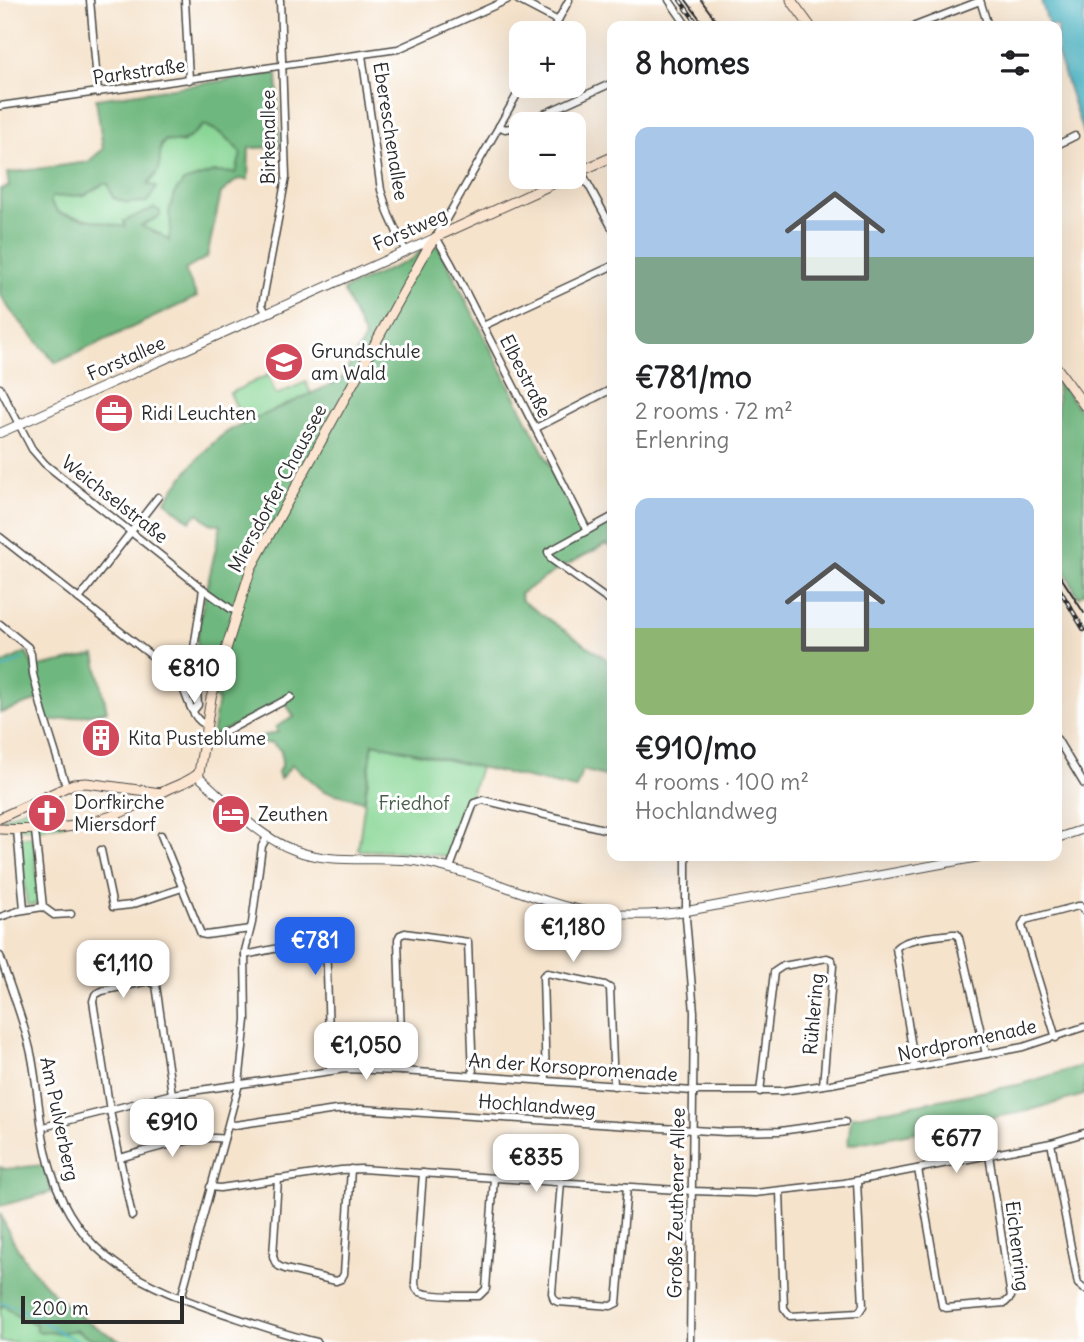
<!DOCTYPE html>
<meta charset="utf-8">
<style>
body{margin:0;font-family:Delius,sans-serif;background:#f2f2f2;color:#202124;height:100vh;display:flex;flex-direction:column;font-size:26px;white-space:nowrap}
*{box-sizing:border-box;margin:0}
p{font-size:23px;color:#757577}
.icon{flex:none;width:38px;height:38px;fill:none;stroke:currentColor;stroke-width:2;stroke-linecap:round;stroke-linejoin:round}
.map{position:relative;flex:1;overflow:hidden}
.details{position:absolute;left:607px;top:21px;width:455px;height:840px;display:flex;flex-direction:column;background:#fff;border-radius:14px;box-shadow:0 7px 28px #0002}
.details>*{flex:none}
.tools{position:absolute;left:509px;top:21px;display:grid;gap:14px}
.tools a{display:grid;place-items:center;width:77px;height:77px;border-radius:14px;background:#fff;box-shadow:0 7px 28px #0002;font-size:35px}
.scale{position:absolute;left:21px;bottom:18px;width:163px;box-sizing:border-box;padding-left:7px;border:4px solid #2b2b2b;border-top:0;font-size:19px;line-height:24px;white-space:nowrap;color:#2b2b2b;-webkit-text-stroke:5px #fff;paint-order:stroke}
.price{position:absolute;translate:-50% -60px;padding:0 16px;border-radius:14px;background:#fff;color:#222;font-size:23px;line-height:46px;filter:drop-shadow(0 2px 4px #0008)}
.price::after{content:'';position:absolute;left:50%;top:42px;width:21px;height:16px;margin-left:-10px;background:inherit;clip-path:polygon(0 0,100% 0,50% 100%)}
.price.selected{background:#2563eb;color:#fff}
ul{padding:0;list-style:none}
li{display:grid;align-content:center;gap:14px;height:371px;padding:0 28px}
li span{display:grid;place-items:center;height:217px;border-radius:14px;color:#555}
li>.icon{margin-inline-start:auto}
span .icon{width:126px;height:126px;fill:#fffc;stroke-width:1}
li b{font-size:30px}
h2{display:flex;justify-content:space-between;align-items:center;height:84px;padding:0 28px;font-size:30px}
.map>svg:first-child{display:block}
.green{fill:#88d695;stroke:#5a8060;stroke-width:2}
.forest{fill:#6eb77e;stroke:#4c7154;stroke-width:2;fill-rule:evenodd}
.water{fill:#41aebe;stroke:#366c74;stroke-width:2}
.lines{fill:none;stroke-linecap:round;stroke-linejoin:round}
.stream{stroke:#41aebe;stroke-width:2}
.minor-casing{stroke:#494743;stroke-width:9}
.tertiary-casing{stroke:#494743;stroke-width:10}
.secondary-casing{stroke:#494743;stroke-width:11}
.minor{stroke:#fff;stroke-width:6}
.tertiary{stroke:#fff;stroke-width:8}
.secondary{stroke:#fce5d0;stroke-width:9}
.tram{stroke:#2b2b2b;stroke-width:2}
.rail-casing{stroke:#2b2b2b;stroke-width:4.5}
.rail{stroke:#fff;stroke-width:2;stroke-dasharray:5;stroke-linecap:butt}
.labels{text-anchor:middle;dominant-baseline:central;stroke-width:6;stroke-linejoin:round;paint-order:stroke}
.street-label{font-size:19px;fill:#2b2b2b;stroke:#fff}
.poi-label{font-size:19px;fill:#2b2b2b;stroke:#fff;text-anchor:start}
.park-label{font-size:19px;fill:#475e4b;stroke:#fff}
</style>
<div class="map">
<svg width="1084" height="1342" viewBox="0 0 1084 1342">
<rect width="100%" height="100%" fill="#fff"/>
<filter id="ink" filterUnits="userSpaceOnUse"><feTurbulence type="fractalNoise" baseFrequency=".0143" numOctaves="2"/><feDisplacementMap in="SourceGraphic" scale="14" xChannelSelector="R" yChannelSelector="G"/><feConvolveMatrix kernelMatrix="1 2 1 2 8 2 1 2 1" color-interpolation-filters="sRGB"/></filter>
<filter id="wash" filterUnits="userSpaceOnUse"><feTurbulence type="fractalNoise" baseFrequency=".00686" numOctaves="4" result="noise"/><feDisplacementMap in="SourceGraphic" scale="28" xChannelSelector="R" yChannelSelector="G"/><feGaussianBlur stdDeviation="1.57" result="paint"/><feColorMatrix in="noise" values="0 0 0 0 0 0 0 0 0 0 0 0 0 0 0 0 0 1.4 0 .05"/><feComposite in="paint" operator="in"/></filter>
<g filter="url(#wash)">
<rect width="100%" height="100%" fill="#f5e3cc"/>
<g class="green">
<path d="M204,125C221,132 231,140 241,154L236,173L214,172L183,183L174,194L169,213L171,223L169,241L160,234L124,221L126,228L59,213L50,202L51,197L85,195L103,184H108L113,198L127,203C137,194 156,181 158,168C160,157 158,148 166,140L183,143Z"/>
<path d="M268,375L276,395L306,382L311,394L244,424L230,393Z"/>
<path d="M373,743L480,767L451,857L415,852L358,850Z"/>
<path d="M59,792L65,824L39,829L3,827L1,823L3,819Z"/>
<path d="M33,836L40,904L27,905L19,838Z"/>
<path d="M4,1305L17,1316L36,1324L37,1331L57,1333L74,1330L99,1342H0V1308Z"/>
</g>
<g class="forest">
<path d="M277,73L280,147L249,148L248,180L238,179L221,193L207,257L185,270L197,297L56,363L10,310L0,294V189L9,187L7,173L88,162L103,149L96,99ZM204,125C221,131 231,140 241,154L236,173L214,172L183,182L174,194L169,213L171,223L169,241L160,234L141,226L160,216V211L154,208L124,221L125,227L59,213L50,202L52,197L85,195L103,184H108L113,197L127,203L147,202L156,189L155,186L147,185L159,170L161,145L166,140C186,146 187,137 204,125Z"/>
<path d="M427,245L439,247L584,532L612,518V549L606,544L557,570L520,594L522,601L612,663V778L582,770L576,789L373,743L364,801L324,791L292,765L280,779L278,772L282,765L281,751L272,743H255L256,738L278,732L276,727L294,717L285,702L212,736L218,699L200,694L196,649L200,618L221,525L210,523L198,513L190,521L165,501C184,476 214,432 244,424L341,380L365,338L343,290L412,259Z"/>
<path d="M1057,378L1084,416V593L1078,597L1057,554Z"/>
<path d="M26,652L34,668L95,655L107,711L48,722L41,699L0,713V665Z"/>
<path d="M1084,1065V1095L1027,1111L848,1145L851,1117L1022,1084Z"/>
<path d="M43,1165L52,1192L0,1206V1167L5,1169Z"/>
<path d="M0,1213C23,1271 68,1316 124,1342C105,1342 93,1342 77,1330L57,1333L37,1331L36,1324L17,1316L4,1305L0,1308Z"/>
</g>
<path class="water" d="M1041,0H1084V136L1057,52V26H1049Z"/>
<g class="lines">
<g class="stream">
<path d="M0,670L23,659"/>
<path d="M0,1303C31,1307 53,1334 83,1342"/>
</g>
</g>
</g>
<g filter="url(#ink)">
<g class="lines">
<g class="minor-casing">
<g id="minor">
<path d="M90,0L98,93"/>
<path d="M185,0L189,80"/>
<path d="M518,0L558,21"/>
<path d="M669,0L687,26"/>
<path d="M980,0L988,26"/>
<path d="M915,26L980,1"/>
<path d="M551,33L569,0"/>
<path d="M362,55L381,190L389,215L405,250"/>
<path d="M522,86L436,237L452,265L587,530"/>
<path d="M0,106L398,49L507,0"/>
<path d="M499,126L505,129L515,127L612,83"/>
<path d="M1057,145L1075,136"/>
<path d="M581,171L612,228"/>
<path d="M266,313L262,305L286,177L280,0"/>
<path d="M483,326L612,266"/>
<path d="M0,388L32,449L45,464L203,589L231,609L237,611"/>
<path d="M536,428L612,389"/>
<path d="M612,517L548,552L551,559L612,603"/>
<path d="M0,537L176,675C187,689 189,720 207,725"/>
<path d="M79,599L158,497"/>
<path d="M0,624L28,647L31,654L33,674L43,713L66,786"/>
<path d="M193,711L198,705L194,648L203,589"/>
<path d="M205,739L210,740L291,697"/>
<path d="M1057,739L1084,784"/>
<path d="M17,830L24,909"/>
<path d="M35,831L43,907"/>
<path d="M161,835L201,934L206,935L250,929"/>
<path d="M101,850L113,907L131,905L182,888"/>
<path d="M686,856V918L694,1012L690,1342"/>
<path d="M450,868L474,803L483,800L612,831"/>
<path d="M0,917L18,911L43,907L54,915L71,914"/>
<path d="M245,955L326,938L330,1070"/>
<path d="M0,956C11,990 25,1023 32,1058C39,1096 40,1136 52,1173C78,1260 147,1287 225,1314C255,1324 286,1335 317,1342"/>
<path d="M1056,1038L1022,926L1025,920L1078,906H1081L1084,911"/>
<path d="M915,1067L896,948C905,938 938,936 952,934H957L959,938L986,1054"/>
<path d="M402,1071L398,939L400,935L405,933L468,942L473,1076"/>
<path d="M546,1081L543,976L547,973L605,985L610,988L614,1086"/>
<path d="M760,1092L774,972L783,966L827,958L832,960L833,966L823,1085"/>
<path d="M229,1124L235,1125L336,1110L361,1109L725,1132L780,1131L845,1122"/>
<path d="M43,1127L172,1094L345,1069L402,1071L693,1091H782L831,1084L1023,1047L1084,1027"/>
<path d="M1051,1143L1078,1284L1084,1289"/>
<path d="M120,1158C145,1151 200,1134 224,1139"/>
<path d="M918,1169L942,1306L946,1308L1005,1303L1011,1297L989,1155"/>
<path d="M423,1173L415,1282C416,1287 415,1289 420,1292C431,1297 466,1296 479,1296L486,1289L494,1178"/>
<path d="M278,1179L273,1256C275,1264 277,1266 285,1269L336,1281L341,1279L344,1274L351,1169"/>
<path d="M561,1182L552,1293L554,1300L558,1302L611,1306L617,1303L627,1187"/>
<path d="M210,1187L220,1188L341,1170L361,1169L692,1191L755,1193L844,1183L1051,1143L1084,1133"/>
<path d="M780,1191L784,1308L790,1316L859,1312L863,1306L857,1181"/>
<path d="M132,1216L110,1111L93,1001L95,995L102,991L149,981L156,985L172,1094"/>
<path d="M181,1298L239,1084L246,1020L245,951L252,923L262,846L267,837"/>
</g>
</g>
<g class="tertiary-casing">
<g id="tertiary">
<path d="M0,433L435,238"/>
<path d="M197,775C227,801 256,836 294,850C334,866 380,855 421,862C471,871 516,893 564,906C605,917 645,917 687,911L984,856"/>
<path d="M1057,838L1084,829"/>
</g>
</g>
<g class="secondary-casing">
<g id="secondary">
<path d="M791,0L810,26"/>
<path d="M574,174L612,157"/>
<path d="M1057,368L1084,405"/>
<path d="M0,818L73,784L86,783L161,793"/>
<path d="M0,829C65,832 104,825 161,793C174,785 189,783 199,773L211,698L251,568L429,246L436,237L445,233L568,177"/>
</g>
</g>
<use href="#minor" class="minor"/>
<use href="#tertiary" class="tertiary"/>
<use href="#secondary" class="secondary"/>
<g class="tram">
<path d="M686,0L705,26"/>
<path d="M701,0L720,26"/>
<path d="M1057,571L1084,613"/>
</g>
<g class="rail-casing">
<g id="rail">
<path d="M680,0L699,26"/>
<path d="M1057,585L1084,630"/>
</g>
</g>
<use href="#rail" class="rail"/>
</g>
</g>
<defs>
<g id="school-disc" transform="scale(2.0125)"><circle r="9.5" fill="#d1495b" stroke="#fff"/><path d="M0-5L7-2L0 1L-7-2ZM-4 1L0 2.5L4 1V4Q0 6-4 4Z" fill="#fff"/></g>
<g id="office-disc" transform="scale(2.0125)"><circle r="9.5" fill="#d1495b" stroke="#fff"/><path d="M-6-3h4V-5.5h4V-3h4V5H-6ZM-1-4.5V-3h2v-1.5ZM-6 0V1H6V0Z" fill="#fff"/></g>
<g id="building-disc" transform="scale(2.0125)"><circle r="9.5" fill="#d1495b" stroke="#fff"/><path d="M-4-6H4V6H1V3H-1V6H-4ZM-2.5-4.3h1.7v1.8h-1.7ZM.8-4.3h1.7v1.8H.8ZM-2.5-1h1.7V.8h-1.7ZM.8-1h1.7V.8H.8Z" fill="#fff"/></g>
<g id="church-disc" transform="scale(2.0125)"><circle r="9.5" fill="#d1495b" stroke="#fff"/><path d="M-1.2-6h2.4v3.5h3.3v2.4h-3.3V6h-2.4V-.1h-3.3v-2.4h3.3Z" fill="#fff"/></g>
<g id="hotel-disc" transform="scale(2.0125)"><circle r="9.5" fill="#d1495b" stroke="#fff"/><path d="M-6-4.5h1.5V1H6V5H4.5V3h-9V5H-6ZM-4 0a1.8 1.8 0 1 1 3.6 0ZM.5 0V-2.5h3Q6-2.5 6 0Z" fill="#fff"/></g>
</defs>
<g fill-rule="evenodd">
<use href="#school-disc" x="284" y="362"/>
<use href="#office-disc" x="114" y="413"/>
<use href="#building-disc" x="101" y="738"/>
<use href="#church-disc" x="47" y="813"/>
<use href="#hotel-disc" x="231" y="814"/>
</g>
<g class="labels">
<g class="street-label">
<text transform="translate(139 71) rotate(-8)">Parkstraße</text>
<text transform="translate(391 131) rotate(81)">Ebereschenallee</text>
<text transform="translate(268 137) rotate(-90)">Birkenallee</text>
<text transform="translate(410 229) rotate(-24)">Forstweg</text>
<text transform="translate(126 358) rotate(-24)">Forstallee</text>
<text transform="translate(526 376) rotate(63)">Elbestraße</text>
<text transform="translate(277 488) rotate(-62)">Miersdorfer Chaussee</text>
<text transform="translate(115 499) rotate(38)">Weichselstraße</text>
<text transform="translate(813 1014) rotate(-85)">Rühlering</text>
<text transform="translate(967 1040) rotate(-12)">Nordpromenade</text>
<text transform="translate(573 1067) rotate(4)">An der Korsopromenade</text>
<text transform="translate(537 1105) rotate(4)">Hochlandweg</text>
<text transform="translate(60 1119) rotate(78)">Am Pulverberg</text>
<text transform="translate(676 1203) rotate(-89)">Große Zeuthener Allee</text>
<text transform="translate(1018 1246) rotate(83)">Eichenring</text>
</g>
<g class="poi-label">
<text x="311" y="351">Grundschule<tspan x="311" dy="22">am Wald</tspan></text>
<text x="141" y="413">Ridi Leuchten</text>
<text x="128" y="738">Kita Pusteblume</text>
<text x="74" y="802">Dorfkirche<tspan x="74" dy="22">Miersdorf</tspan></text>
<text x="258" y="814">Zeuthen</text>
</g>
<g class="park-label">
<text x="414" y="803">Friedhof</text>
</g>
</g>
</svg>
<div class="tools">
<a>+</a>
<a>−</a>
</div>
<div class="scale">200 m</div>
<b class="price" style="left:194px;top:705px">€810</b>
<b class="price" style="left:573px;top:964px">€1,180</b>
<b class="price selected" style="left:315px;top:977px">€781</b>
<b class="price" style="left:123px;top:1000px">€1,110</b>
<b class="price" style="left:366px;top:1082px">€1,050</b>
<b class="price" style="left:172px;top:1159px">€910</b>
<b class="price" style="left:956px;top:1175px">€677</b>
<b class="price" style="left:536px;top:1194px">€835</b>
<section class="details">
<h2>8 homes<svg class="icon" aria-label="filters" viewBox="0 0 24 24"><path d="M4 7h16M4 17h16"/><circle cx="9" cy="7" r="2"/><circle cx="15" cy="17" r="2"/></svg></h2>
<ul>
<li><span style="background:linear-gradient(#a9c7e8 60%,#7fa58c 0)"><svg class="icon" aria-label="home" viewBox="0 0 24 24"><path d="M3 11l9-7 9 7M6 9v11h12V9"/></svg></span><div><b>€781/mo</b><p>2 rooms · 72 m²</p><p>Erlenring</p></div></li>
<li><span style="background:linear-gradient(#a9c7e8 60%,#8fb573 0)"><svg class="icon" aria-label="home" viewBox="0 0 24 24"><path d="M3 11l9-7 9 7M6 9v11h12V9"/></svg></span><div><b>€910/mo</b><p>4 rooms · 100 m²</p><p>Hochlandweg</p></div></li>
</ul>
</section>
</div>
